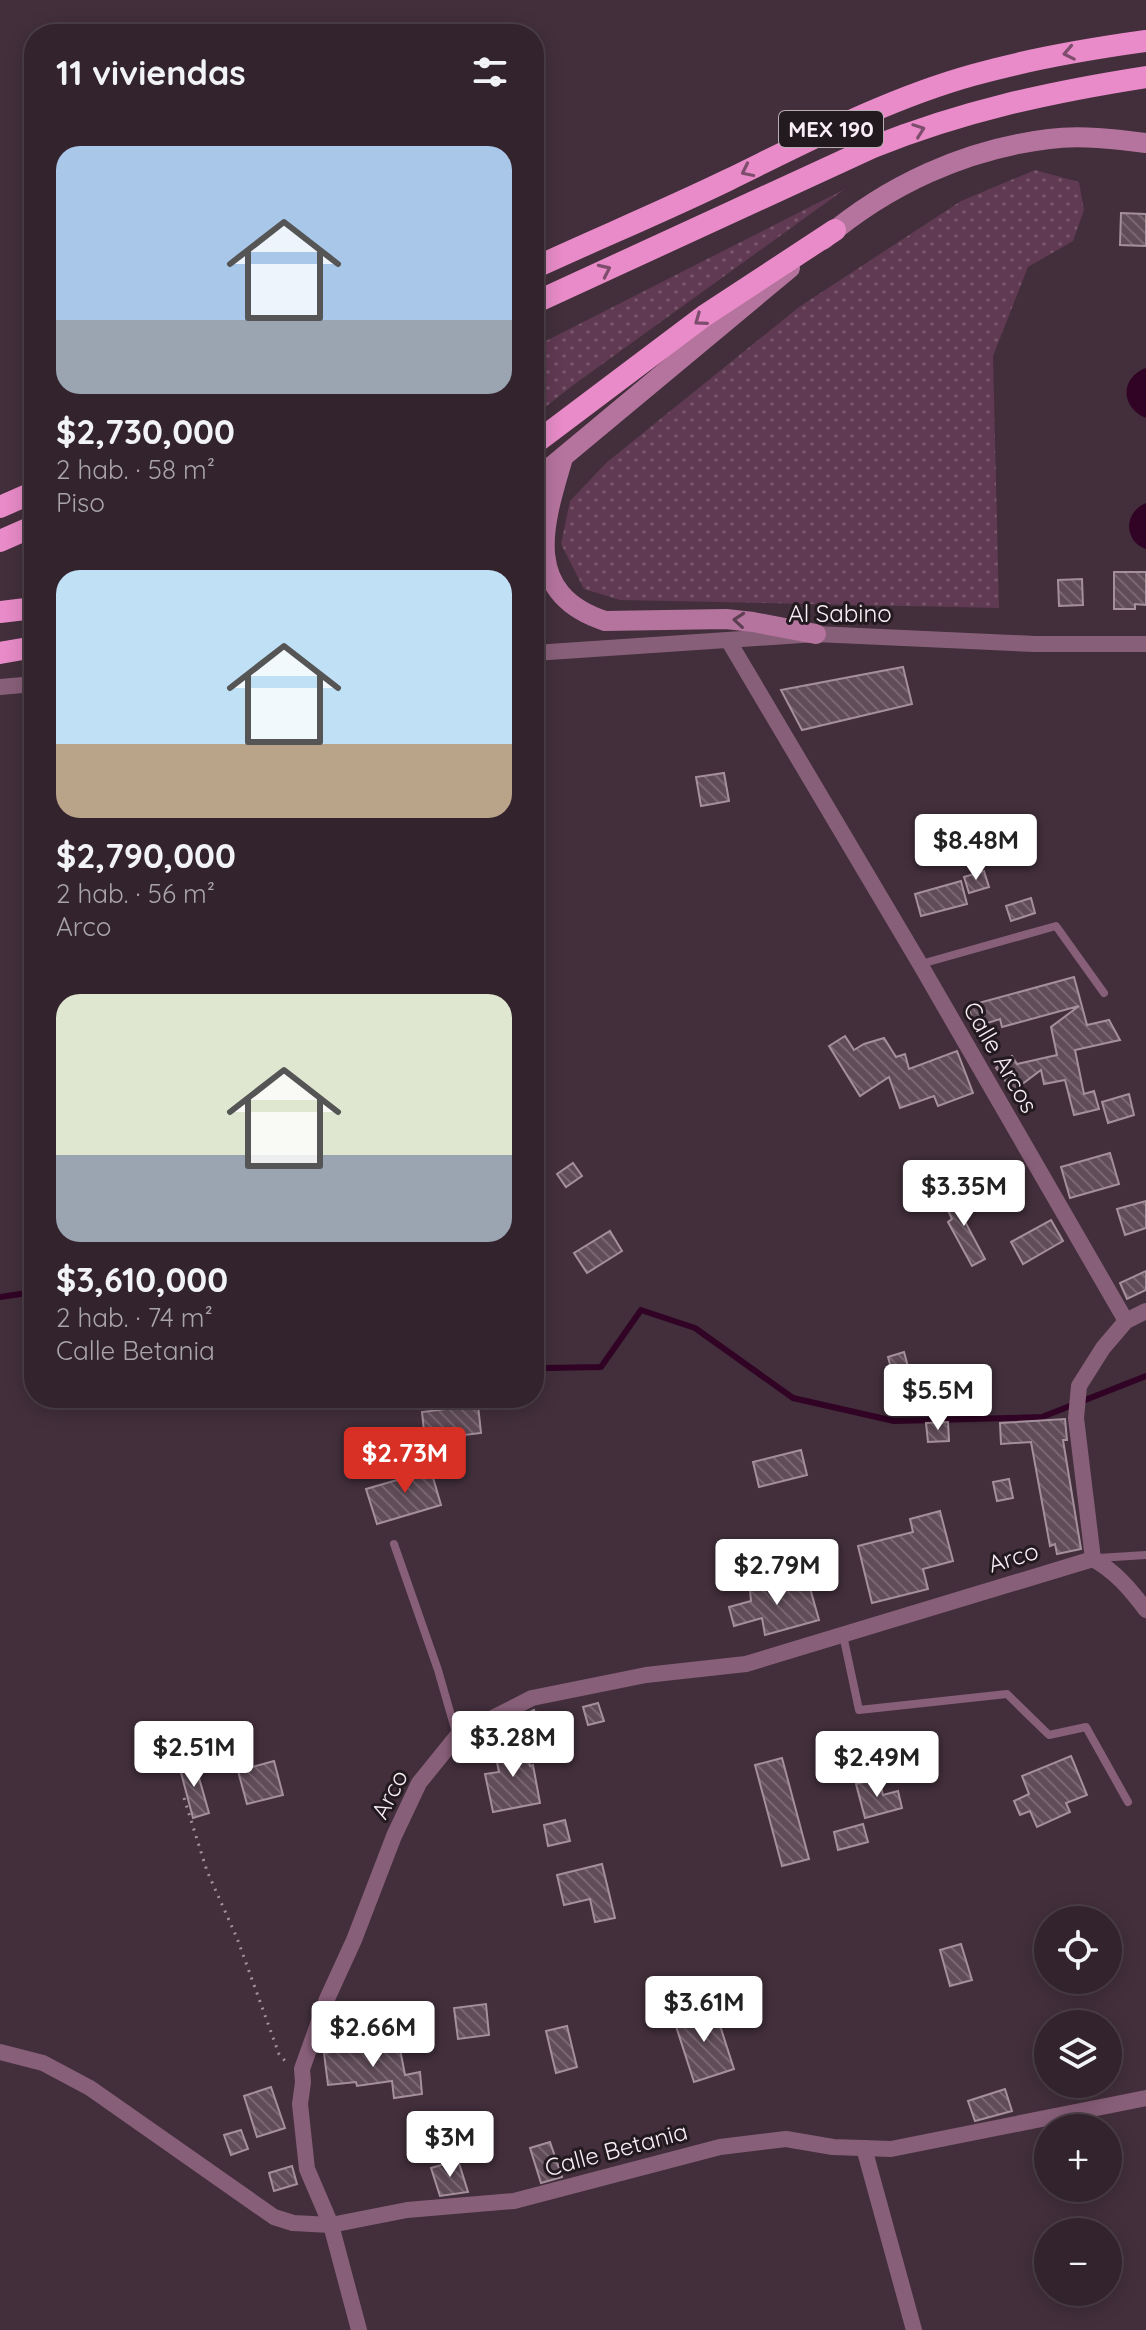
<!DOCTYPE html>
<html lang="es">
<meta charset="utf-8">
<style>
body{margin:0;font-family:Quicksand,sans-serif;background:#3d2f38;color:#f1f3f6;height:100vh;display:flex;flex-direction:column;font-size:30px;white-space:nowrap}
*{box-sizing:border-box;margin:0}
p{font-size:26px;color:#a8a4a9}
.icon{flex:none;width:44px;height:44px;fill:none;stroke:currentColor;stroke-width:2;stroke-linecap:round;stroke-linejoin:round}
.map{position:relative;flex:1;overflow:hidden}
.sheet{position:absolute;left:24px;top:24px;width:520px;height:1384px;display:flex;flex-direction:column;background:#32232c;border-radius:32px;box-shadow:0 4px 20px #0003,0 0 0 2px #4d4048}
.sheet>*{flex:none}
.fabs{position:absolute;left:1034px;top:1906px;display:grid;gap:16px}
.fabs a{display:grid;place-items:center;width:88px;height:88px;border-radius:50%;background:#32232c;box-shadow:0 4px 20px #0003,0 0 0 2px #4d4048;font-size:40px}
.price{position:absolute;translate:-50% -68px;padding:0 18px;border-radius:8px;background:#fff;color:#222;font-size:26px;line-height:52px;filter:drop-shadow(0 2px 4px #0008)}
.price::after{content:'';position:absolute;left:50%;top:48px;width:24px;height:18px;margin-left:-12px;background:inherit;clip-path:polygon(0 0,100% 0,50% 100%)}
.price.selected{background:#d93025;color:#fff}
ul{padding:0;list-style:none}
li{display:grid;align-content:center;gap:16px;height:424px;padding:0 32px}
li span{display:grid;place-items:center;height:248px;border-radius:24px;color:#555}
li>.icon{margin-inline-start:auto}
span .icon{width:144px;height:144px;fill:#fffc;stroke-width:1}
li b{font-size:34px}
h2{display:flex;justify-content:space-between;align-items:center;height:96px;padding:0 32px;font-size:34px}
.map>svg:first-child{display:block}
.grass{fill:url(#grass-dots)}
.water{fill:#310325}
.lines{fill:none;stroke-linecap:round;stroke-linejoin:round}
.stream{stroke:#310325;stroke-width:6}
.building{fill:url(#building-back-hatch);stroke:#a58f9c;stroke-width:2}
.path{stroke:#a1919b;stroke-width:3;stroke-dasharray:2 6;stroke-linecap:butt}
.service{stroke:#885f79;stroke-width:8}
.minor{stroke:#885f79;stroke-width:16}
.secondary{stroke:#b5749e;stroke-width:20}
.trunk{stroke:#e88bc8;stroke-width:22}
.trunk-bridge{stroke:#e88bc8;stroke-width:22}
.oneway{stroke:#7c4d6c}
.oneway2{stroke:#5d3e52}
.labels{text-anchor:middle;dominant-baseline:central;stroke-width:6;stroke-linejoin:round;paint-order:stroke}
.shield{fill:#231a20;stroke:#baaeb5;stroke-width:2}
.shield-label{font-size:22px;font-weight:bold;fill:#faedf5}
.street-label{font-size:24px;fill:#faedf5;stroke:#231a20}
</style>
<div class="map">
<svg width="1146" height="2330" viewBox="0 0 1146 2330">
<defs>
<pattern id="grass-dots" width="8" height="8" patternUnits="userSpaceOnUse" patternTransform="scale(2)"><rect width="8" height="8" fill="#603952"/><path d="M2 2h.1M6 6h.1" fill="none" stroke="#78566c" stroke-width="1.8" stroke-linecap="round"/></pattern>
<pattern id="building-back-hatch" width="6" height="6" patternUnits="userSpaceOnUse" patternTransform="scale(2)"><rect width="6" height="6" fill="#604c58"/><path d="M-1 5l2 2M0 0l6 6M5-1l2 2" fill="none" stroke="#786671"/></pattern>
</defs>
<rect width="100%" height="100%" fill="#422f3b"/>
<g class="grass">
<path d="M1035,170L1079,182L1084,210L1073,241L1028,267L993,356L999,608L620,600L584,589L561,544L570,501L606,463L799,307L961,201Z"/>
<path d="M845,189L572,386L534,416V347Z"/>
</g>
<g class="water">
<path d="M1146,368V418C1121,408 1119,378 1146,368Z"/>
<path d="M1146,503V549C1123,541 1124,512 1146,503Z"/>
</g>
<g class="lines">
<g class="stream">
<path d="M0,1297L34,1292"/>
<path d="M534,1361L546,1368L601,1367L641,1310L695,1328L793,1398L894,1421L1042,1417L1146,1376"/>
</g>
</g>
<g class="building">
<path d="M1121,213L1146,214V246L1120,245Z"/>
<path d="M1114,572H1146V605L1135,604V609H1114Z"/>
<path d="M1082,579L1083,605L1059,606L1058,580Z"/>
<path d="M903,667L912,704L802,730L781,690Z"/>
<path d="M724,773L729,801L701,806L696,777Z"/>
<path d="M984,871L989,887L969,893L964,877Z"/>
<path d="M961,881L967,904L921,916L915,894Z"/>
<path d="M1031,898L1035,913L1011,921L1006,906Z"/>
<path d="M1074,977L1087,1025L1109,1020L1120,1040L1075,1050L1084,1094L1094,1091L1099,1109L1074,1115L1065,1080L1044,1084L1041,1070L1013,1091L996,1068L1012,1056L1017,1064L1057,1055L1051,1027L1079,1006L1002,1027L1000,1019L975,1027L968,1006Z"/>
<path d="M845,1036L854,1050L864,1044L884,1038L896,1057L905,1054L909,1069L957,1051L973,1093L938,1106L934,1096L900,1108L889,1077L860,1096L829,1046Z"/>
<path d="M1129,1094L1134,1115L1108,1123L1102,1102Z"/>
<path d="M1110,1153L1119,1184L1070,1198L1061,1167Z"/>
<path d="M573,1163L582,1176L566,1187L557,1174Z"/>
<path d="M966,1194L974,1210L962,1216L985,1259L972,1266L948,1222L952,1219L945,1204Z"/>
<path d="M1146,1201V1228L1125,1235L1117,1209Z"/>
<path d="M1051,1220L1063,1241L1023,1264L1011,1242Z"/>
<path d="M610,1231L622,1251L587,1273L574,1253Z"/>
<path d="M1146,1271V1290L1127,1299L1120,1283Z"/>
<path d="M904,1352L909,1370L893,1375L888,1357Z"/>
<path d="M478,1405L481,1433L425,1440L422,1412Z"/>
<path d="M1065,1419L1067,1440H1063L1081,1549L1057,1554L1055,1544L1050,1546L1031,1442L1001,1444L1000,1423Z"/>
<path d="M948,1422L949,1441L928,1442L926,1423Z"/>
<path d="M801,1450L807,1475L759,1487L753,1462Z"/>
<path d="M429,1464L441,1505L377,1524L366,1489L404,1478L403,1472Z"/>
<path d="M1009,1479L1013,1498L997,1501L993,1482Z"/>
<path d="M940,1511L953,1561L923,1569L928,1589L872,1603L858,1546L913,1532L910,1519Z"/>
<path d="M768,1578L769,1591L808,1581L819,1620L765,1635L762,1618L734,1626L729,1607L751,1601L749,1580Z"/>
<path d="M598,1703L604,1721L588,1725L583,1707Z"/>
<path d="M534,1710L538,1727L523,1731L519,1717Z"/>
<path d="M525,1741L530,1766L533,1765L540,1803L493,1812L485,1774L499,1772L494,1748Z"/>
<path d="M1071,1756L1087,1795L1066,1803L1070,1812L1037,1827L1030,1811L1020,1815L1014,1801L1029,1794L1022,1776Z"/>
<path d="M782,1758L809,1859L782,1866L755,1765Z"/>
<path d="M194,1760L209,1813L193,1818L179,1765Z"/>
<path d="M274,1761L283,1795L247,1804L238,1771Z"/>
<path d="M879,1778L883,1795L898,1791L902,1808L865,1818L856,1784Z"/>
<path d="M565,1820L570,1841L548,1846L544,1825Z"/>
<path d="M863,1824L868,1842L838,1850L834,1832Z"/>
<path d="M602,1864L615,1918L595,1922L590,1899L564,1905L557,1875Z"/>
<path d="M961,1944L972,1980L950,1986L940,1950Z"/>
<path d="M486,2004L489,2035L458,2039L454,2008Z"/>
<path d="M714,2007L734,2069L694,2082L674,2020Z"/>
<path d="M567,2026L577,2067L556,2073L546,2031Z"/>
<path d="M399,2044L405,2075L420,2072L422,2094L394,2098L392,2081L357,2086L356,2082L328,2085L324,2053Z"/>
<path d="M271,2087L285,2128L257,2137L244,2096Z"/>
<path d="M1005,2089L1012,2111L975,2121L968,2101Z"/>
<path d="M241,2130L248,2149L231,2155L224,2135Z"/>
<path d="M550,2142L562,2177L541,2183L530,2148Z"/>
<path d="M458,2160L468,2192L440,2196L431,2168Z"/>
<path d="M292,2166L297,2184L274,2191L269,2173Z"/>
</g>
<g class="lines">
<path class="path" d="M184,1798L207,1871L237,1938L279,2054L285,2061"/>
<g class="service">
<path d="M921,964L1056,926L1104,993"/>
<path d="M394,1544L438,1670L457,1736"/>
<path d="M1098,1558L1146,1555"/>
<path d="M843,1635L859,1710L1007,1694L1049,1735L1086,1727L1128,1802"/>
</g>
<g class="minor">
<path d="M728,640L920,964L1126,1321"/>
<path d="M534,653L816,634L1035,644H1146"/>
<path d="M0,687L34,684"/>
<path d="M1093,1559L1076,1418L1079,1386L1103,1348L1126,1321L1146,1311"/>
<path d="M1093,1559C1116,1572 1130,1589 1146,1610"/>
<path d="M0,2052L43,2063L90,2088L274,2217L293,2223L331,2225L407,2210L514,2201L720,2147L786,2139L833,2147L891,2149L1146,2098"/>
<path d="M864,2148L914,2330"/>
<path d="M359,2330L331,2225L307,2169L300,2104L303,2082L302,2069L327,1999L354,1940L394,1836L419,1783L457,1736L532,1698L646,1675L746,1664L1093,1559"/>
</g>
<g class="secondary">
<path d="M823,240C887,185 966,149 1049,139C1080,135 1115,139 1146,143"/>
<path d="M563,458C544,522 520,593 605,621L726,619L753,622L816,634"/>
<path d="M534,481L790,268"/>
</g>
<g class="trunk">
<path d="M534,268C599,238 664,211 728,180C808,141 887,99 973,75C1030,59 1088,49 1146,41"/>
<path d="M534,303L873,147C963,111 1050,92 1146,77"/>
<path d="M534,444L704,316L835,230"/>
<path d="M0,507L34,492"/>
<path d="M0,541L34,526"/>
<path d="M0,612L34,608"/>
</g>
<path class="trunk-bridge" d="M0,653L34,647"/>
</g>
<defs><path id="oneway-chevron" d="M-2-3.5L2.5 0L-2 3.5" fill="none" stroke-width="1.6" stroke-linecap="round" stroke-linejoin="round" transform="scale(2)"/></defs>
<g class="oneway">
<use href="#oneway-chevron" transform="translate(1069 53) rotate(169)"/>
<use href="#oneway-chevron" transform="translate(919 130) rotate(-20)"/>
<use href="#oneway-chevron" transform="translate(747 171) rotate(154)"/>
<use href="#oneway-chevron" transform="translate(605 270) rotate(-25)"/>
<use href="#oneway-chevron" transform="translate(700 320) rotate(144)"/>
</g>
<use class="oneway2" href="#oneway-chevron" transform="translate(739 620) rotate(-175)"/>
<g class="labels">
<rect class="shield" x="779" y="111" width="104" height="36" rx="6"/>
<g class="shield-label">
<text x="831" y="129">MEX 190</text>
</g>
<g class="street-label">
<text x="840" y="613">Al Sabino</text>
<text transform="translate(1001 1057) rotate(60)">Calle Arcos</text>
<text transform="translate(1013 1557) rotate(-17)">Arco</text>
<text transform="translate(389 1794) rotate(-63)">Arco</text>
<text transform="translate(616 2149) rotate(-15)">Calle Betania</text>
</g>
</g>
</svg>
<div class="fabs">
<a><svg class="icon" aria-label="locate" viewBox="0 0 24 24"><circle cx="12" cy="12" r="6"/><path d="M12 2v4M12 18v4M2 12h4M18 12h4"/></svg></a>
<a><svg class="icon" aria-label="layers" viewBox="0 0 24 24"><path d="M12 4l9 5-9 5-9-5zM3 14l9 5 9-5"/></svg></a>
<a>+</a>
<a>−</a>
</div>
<b class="price" style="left:976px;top:882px">$8.48M</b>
<b class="price" style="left:964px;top:1228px">$3.35M</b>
<b class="price" style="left:938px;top:1432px">$5.5M</b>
<b class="price selected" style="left:405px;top:1495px">$2.73M</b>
<b class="price" style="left:777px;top:1607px">$2.79M</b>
<b class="price" style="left:513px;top:1779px">$3.28M</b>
<b class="price" style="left:194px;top:1789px">$2.51M</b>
<b class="price" style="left:877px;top:1799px">$2.49M</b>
<b class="price" style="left:704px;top:2044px">$3.61M</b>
<b class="price" style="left:373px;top:2069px">$2.66M</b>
<b class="price" style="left:450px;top:2179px">$3M</b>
<section class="sheet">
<h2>11 viviendas<svg class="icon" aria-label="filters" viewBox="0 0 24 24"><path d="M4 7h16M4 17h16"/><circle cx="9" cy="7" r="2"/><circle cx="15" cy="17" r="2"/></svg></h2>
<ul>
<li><span style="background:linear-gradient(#a9c7e8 70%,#9aa5b1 0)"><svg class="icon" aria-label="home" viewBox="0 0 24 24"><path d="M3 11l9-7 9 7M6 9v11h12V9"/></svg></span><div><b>$2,730,000</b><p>2 hab. · 58 m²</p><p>Piso</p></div></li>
<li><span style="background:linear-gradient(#bfe0f5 70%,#b9a48a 0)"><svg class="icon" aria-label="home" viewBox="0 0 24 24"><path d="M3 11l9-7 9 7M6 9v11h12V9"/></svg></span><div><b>$2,790,000</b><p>2 hab. · 56 m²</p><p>Arco</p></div></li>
<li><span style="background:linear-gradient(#dfe7d0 65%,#9aa5b1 0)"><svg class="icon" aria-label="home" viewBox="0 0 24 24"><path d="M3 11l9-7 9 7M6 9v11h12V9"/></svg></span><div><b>$3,610,000</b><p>2 hab. · 74 m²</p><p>Calle Betania</p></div></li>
</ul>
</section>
</div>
